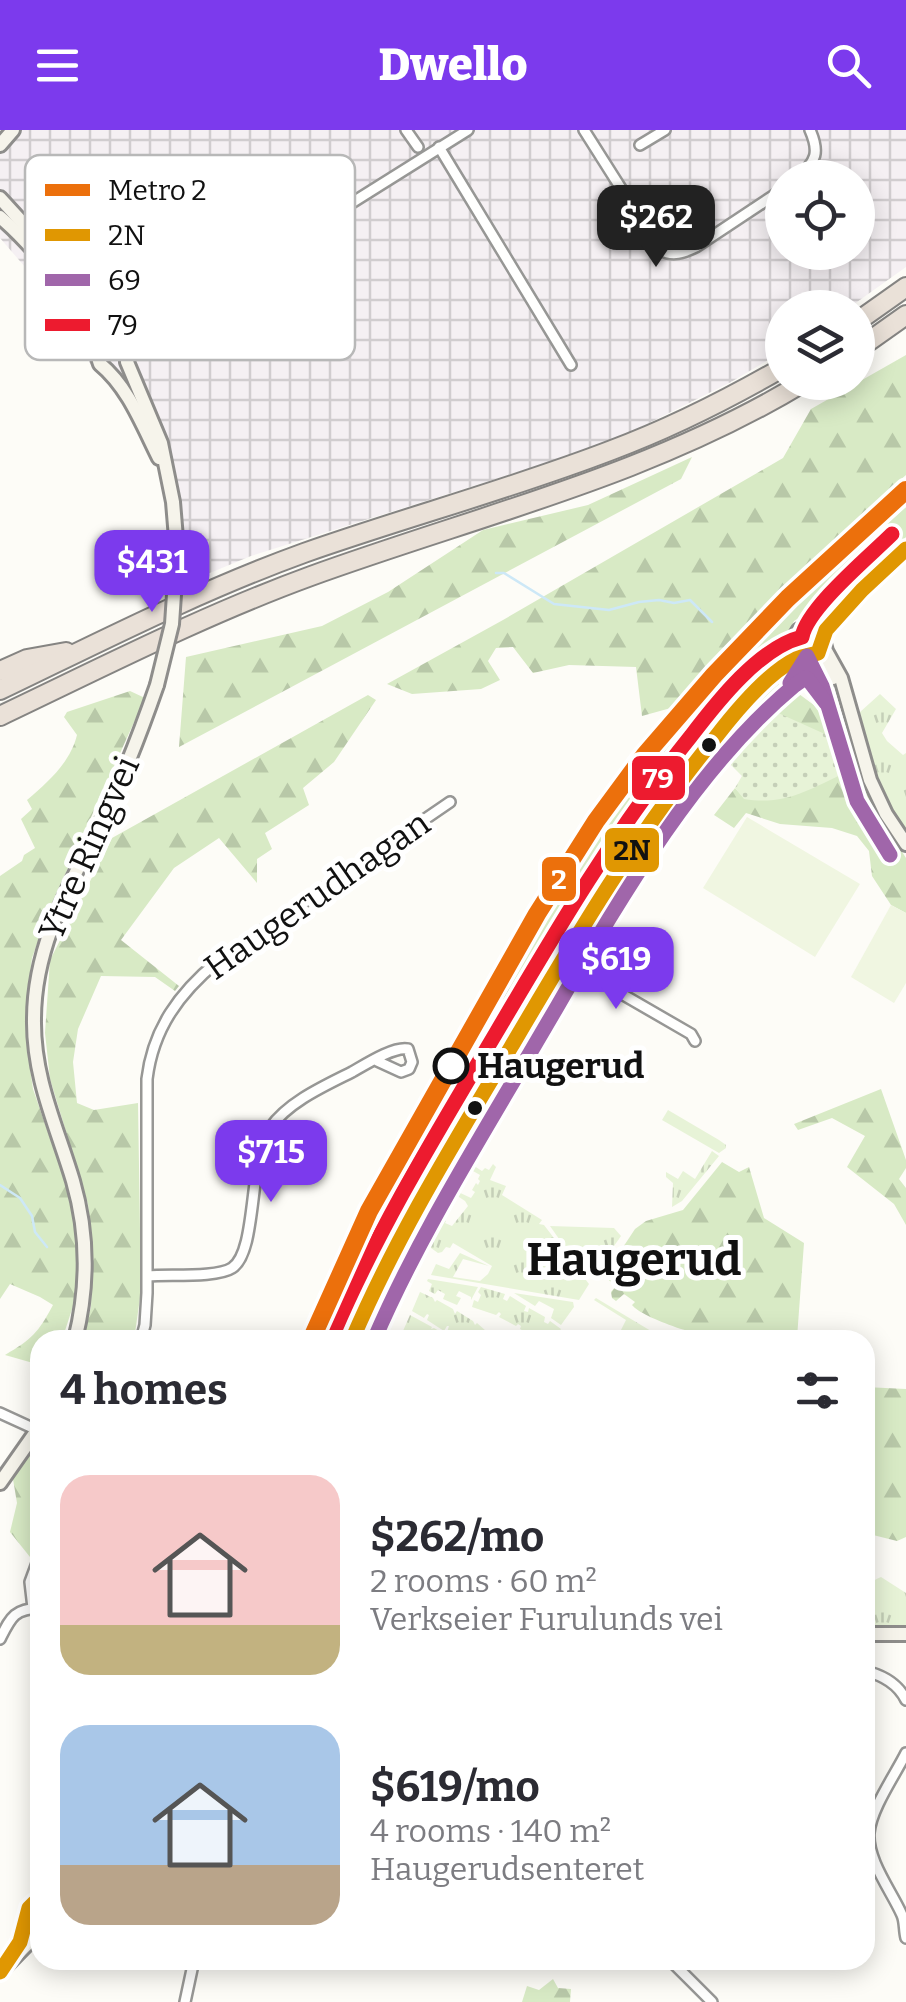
<!DOCTYPE html>
<meta charset="utf-8">
<style>
body{margin:0;font-family:Bitter,serif;background:#f2f2f3;color:#2b2b33;height:100vh;display:flex;flex-direction:column;font-size:38px;white-space:nowrap}
*{box-sizing:border-box;margin:0}
p{font-size:32px;color:#7c7c81}
.icon{flex:none;width:55px;height:55px;fill:none;stroke:currentColor;stroke-width:2;stroke-linecap:round;stroke-linejoin:round}
.map{position:relative;flex:1;overflow:hidden}
.panel{position:absolute;left:30px;top:1200px;width:845px;height:640px;display:flex;flex-direction:column;background:#fff;border-radius:30px;box-shadow:0 5px 25px #0003}
.panel>*{flex:none}
.fabs{position:absolute;left:765px;top:30px;display:grid;gap:20px}
.fabs a{display:grid;place-items:center;width:110px;height:110px;border-radius:50%;background:#fff;box-shadow:0 5px 25px #0003;font-size:50px}
.price{position:absolute;translate:-50% -85px;padding:0 22px;border-radius:20px;background:#7c3aed;color:#fff;font-size:32px;line-height:65px;filter:drop-shadow(0 2px 5px #0008)}
.price::after{content:'';position:absolute;left:50%;top:60px;width:30px;height:22px;margin-left:-15px;background:inherit;clip-path:polygon(0 0,100% 0,50% 100%)}
.price.on{background:#222;color:#fff}
ul{padding:0;list-style:none}
li{display:flex;align-items:center;gap:30px;height:250px;padding:0 30px}
li span{display:grid;place-items:center;flex:none;width:280px;height:200px;border-radius:30px;color:#555}
li>.icon{margin-inline-start:auto}
span .icon{width:120px;height:120px;fill:#fffc;stroke-width:1}
li b{font-size:42px}
h2{display:flex;justify-content:space-between;align-items:center;height:120px;padding:0 30px;font-size:42px}
header{display:flex;justify-content:space-between;align-items:center;height:130px;padding:0 30px;background:#7c3aed;color:#fff;font-size:45px;font-weight:800}
.map>svg:first-child{display:block}
.industrial{fill:url(#industrial-grid);fill-rule:evenodd}
.grass{fill:url(#grass-tufts)}
.forest{fill:url(#forest-firs)}
.garden{fill:url(#garden-dots)}
.pitch{fill:#f0f6e1}
.lines{fill:none;stroke-linecap:round;stroke-linejoin:round}
.stream{stroke:#cde8f7;stroke-width:2.5}
.street-casing{stroke:#979795;stroke-width:14}
.secondary-casing{stroke:#8e8d8b;stroke-width:18}
.highway-casing{stroke:#858482;stroke-width:22}
.street{stroke:#fffffe;stroke-width:9}
.secondary{stroke:#f6f4eb;stroke-width:12}
.highway{stroke:#eae1d8;stroke-width:18}
.secondary-bridge-casing{stroke:#8e8d8b;stroke-width:18;stroke-linecap:butt}
.secondary-bridge{stroke:#f6f4eb;stroke-width:12}
.bus-1-casing{stroke:#fff;stroke-width:22}
.bus-2-casing{stroke:#fff;stroke-width:22}
.bus-3-casing{stroke:#fff;stroke-width:22}
.bus-1{stroke:#e09702;stroke-width:15}
.bus-2{stroke:#a066aa;stroke-width:15}
.bus-3{stroke:#ed1b2f;stroke-width:15}
.metro-1-casing{stroke:#fff;stroke-width:25}
.metro-1{stroke:#ec700c;stroke-width:18}
.bus-dot{fill:#111;stroke:#fff;stroke-width:4}
.stop-dot{fill:#fff;stroke:#111;stroke-width:5}
.labels{text-anchor:middle;dominant-baseline:central;stroke-width:10;stroke-linejoin:round;paint-order:stroke}
.street-label{font-size:35px;fill:#111;stroke:#fff}
.stop-label{font-size:35px;font-weight:bold;fill:#111;stroke:#fff;text-anchor:start}
.district-label{font-size:45px;font-weight:bold;fill:#111;stroke:#fff}
.key{fill:#fff;stroke:#b8b8b8;stroke-width:2.5}
.key-label{font-size:28px;fill:#111}
.line-badge{stroke:#fff;stroke-width:4}
.badge-label{font-size:28px;text-anchor:middle;font-weight:bold;fill:#fff}
.pale-badge-label{font-size:28px;text-anchor:middle;font-weight:bold;fill:#111}
</style>
<header><svg class="icon" aria-label="menu" viewBox="0 0 24 24"><path d="M4 6h16M4 12h16M4 18h16"/></svg>Dwello<svg class="icon" aria-label="search" viewBox="0 0 24 24"><circle cx="10" cy="10" r="6"/><path d="M15 15l6 6"/></svg></header>
<div class="map">
<svg width="906" height="1872" viewBox="0 0 906 1872">
<defs>
<pattern id="industrial-grid" width="8" height="8" patternUnits="userSpaceOnUse" patternTransform="scale(2.5)"><rect width="8" height="8" fill="#f5f0f3"/><path d="M0 4h8M4 0v8" fill="none" stroke="#d1cdcf"/></pattern>
<pattern id="grass-tufts" width="24" height="20" patternUnits="userSpaceOnUse" patternTransform="scale(2.5)"><rect width="24" height="20" fill="#e7f3d7"/><path d="M3 7l-1-3M5 7V3M7 7l1-3M15 17l-1-3M17 17v-4M19 17l1-3" fill="none" stroke="#c5cfb8"/></pattern>
<pattern id="forest-firs" width="22" height="20" patternUnits="userSpaceOnUse" patternTransform="scale(2.5)"><rect width="22" height="20" fill="#d8eac5"/><path d="M5 1l3.5 6h-7zM16 11l3.5 6h-7z" fill="#b8c8a8"/></pattern>
<pattern id="garden-dots" width="8" height="8" patternUnits="userSpaceOnUse" patternTransform="scale(2.5)"><rect width="8" height="8" fill="#e7f3d7"/><path d="M2 2h.1M6 6h.1" fill="none" stroke="#c5cfb8" stroke-width="1.8" stroke-linecap="round"/></pattern>
</defs>
<rect width="100%" height="100%" fill="#fdfcf7"/>
<path class="industrial" d="M0,0H906V137L850,177L782,178V222L731,252L625,305L540,335L251,426L171,459V421L168,377L160,344L150,317L121,261L110,251L104,250L89,232L91,222L85,198L60,163L44,159L0,108ZM782,48H858V122H782Z"/>
<g class="grass">
<path d="M880,564L896,579L882,603L887,611L903,625L906,623V702C886,678 878,651 869,621C864,607 858,596 860,582Z"/>
<path d="M440,979L452,988L365,1145L336,1210H323C338,1173 354,1138 373,1103C396,1062 421,1022 440,979Z"/>
<path d="M668,980L719,1010L726,1015V1018L719,1023L662,990Z"/>
<path d="M712,1021L719,1026L682,1071L672,1077L673,1053L666,1047V1042L678,1049L683,1041L695,1049Z"/>
<path d="M468,1032L482,1041L485,1038L489,1040L493,1034L496,1037L490,1050L506,1056L502,1065L542,1090L539,1094L544,1095L589,1154L579,1170L431,1145L436,1134L449,1139L460,1123L489,1136L463,1129L453,1147L480,1151L488,1144L492,1136L453,1113L450,1118L446,1117L442,1122L438,1123L424,1113L422,1109L439,1079L441,1081L439,1086L446,1091L445,1093L452,1096L468,1076L465,1071L450,1061L454,1054L457,1055L454,1060L471,1068L475,1062L472,1060L476,1053L478,1055L480,1051L478,1049L480,1045L466,1037L462,1042Z"/>
<path d="M550,1096L614,1098L621,1106L593,1146L589,1147L580,1139Z"/>
<path d="M428,1149L478,1157L471,1170V1167L459,1161L456,1166L461,1168L457,1175L443,1169L445,1164L438,1160L435,1164L429,1161L432,1154L427,1151Z"/>
<path d="M481,1157L505,1164L503,1169L507,1171L510,1166L526,1176L524,1181L528,1182L529,1178L545,1187L544,1192L548,1194L550,1191L561,1199L554,1210H539L540,1206L536,1208L520,1199L521,1196L518,1194L516,1196L499,1187L501,1184L499,1182L496,1185L472,1177L474,1170L478,1172L481,1165L478,1162Z"/>
<path d="M420,1162L433,1168L435,1172L437,1170L453,1179L455,1184L457,1181L473,1191L475,1195L477,1193L486,1201L492,1210H469L467,1207L465,1210H460L447,1202L449,1196H447L444,1201L427,1190L429,1185L427,1184L424,1188L412,1181Z"/>
<path d="M514,1163L573,1172L574,1177L561,1195L551,1188L554,1179L539,1171L535,1176Z"/>
<path d="M596,1168L666,1210H616L626,1190L594,1170Z"/>
<path d="M410,1185L432,1197L431,1199L434,1198L454,1210H399Z"/>
<path d="M881,1447L906,1463V1496H865C865,1474 858,1456 881,1447Z"/>
</g>
<g class="forest">
<path d="M906,225V345L885,363L741,504L678,576L642,586L636,537L569,535L533,543L513,517L496,518L488,531L500,550L481,559L412,564L387,554L503,490L783,328L811,279Z"/>
<path d="M692,327L681,349L179,617L186,527L322,496L388,462L483,400L588,375Z"/>
<path d="M906,377V407L873,440L794,491L778,523L696,608L519,877L502,869L560,762L622,671L658,623L798,472Z"/>
<path d="M780,550L822,581L854,633L877,683L906,728V783L891,775L872,746L869,721L857,706L832,698L780,694L746,683L734,698L714,685L735,658L745,669L766,577L745,599L728,627L716,617Z"/>
<path d="M130,561L145,568L49,780L32,828L27,867V917L33,959L70,1066L79,1117L74,1173L62,1210H40V1235L5,1225C32,1209 38,1203 53,1175L40,1167L10,1154L0,1169V746L22,731L24,725L35,718L21,689L32,679L27,670C48,652 70,633 77,605L64,587L67,582Z"/>
<path d="M368,565L376,570L334,632L303,658L309,675L265,703L272,719L257,729V753L219,708L174,738L121,810L179,856L175,861L155,847L101,846L78,899L73,932L77,973L94,980L138,973L141,1161L134,1210H82L91,1177L92,1121L88,1074L50,949L45,903L50,830L112,708Z"/>
<path d="M881,959L906,1030V1038L899,1049L906,1058V1095L894,1074L847,1037L865,1006L832,988L798,1000L794,994Z"/>
<path d="M722,1032L739,1042L749,1037L764,1088L804,1113L797,1208L791,1210C769,1210 748,1211 727,1210C708,1209 643,1189 632,1175L635,1172L624,1164L616,1171L612,1168L611,1162L616,1156L604,1146L635,1099L646,1091L683,1080Z"/>
<path d="M865,1257L906,1259V1407L897,1411L865,1403Z"/>
<path d="M40,1307V1408L30,1427L10,1402L17,1373L13,1349Z"/>
<path d="M553,1849L558,1858L571,1859L570,1872H522L527,1856L539,1860Z"/>
</g>
<path class="garden" d="M765,577L827,605L845,643C810,659 785,676 744,669L735,658L742,646L726,630L741,604Z"/>
<g class="pitch">
<path d="M747,687L860,754L815,827L703,758Z"/>
<path d="M891,775L906,783V853L894,873L851,847Z"/>
</g>
<g class="lines">
<g class="stream">
<path d="M496,443H504L554,474L609,480L639,472L659,470L674,473L690,470L712,492"/>
<path d="M0,1055L20,1068L32,1086L35,1102L47,1117"/>
</g>
<g class="street-casing">
<g id="street">
<path d="M406,0L418,17"/>
<path d="M584,0L660,120C673,127 683,123 696,117L782,60"/>
<path d="M640,15L665,0"/>
<path d="M439,17L571,235"/>
<path d="M799,48C816,30 820,23 810,0"/>
<path d="M120,210L145,198L154,197L468,0"/>
<path d="M129,224L154,197"/>
<path d="M563,830L691,904L695,911"/>
<path d="M148,1146C168,1144 217,1148 232,1138C258,1121 248,1030 270,998C288,972 324,956 352,942C366,934 394,916 408,919L412,932L409,939L401,942L377,931"/>
<path d="M141,1210L145,1195L147,1163V949C153,899 179,863 218,831L450,672"/>
<path d="M0,1283L37,1300"/>
<path d="M33,1478L30,1452L40,1425"/>
<path d="M0,1509C11,1487 14,1479 40,1478"/>
<path d="M865,1541C882,1545 898,1554 906,1570"/>
<path d="M906,1623C895,1645 871,1679 869,1703C867,1730 892,1762 902,1785C905,1791 904,1801 906,1808"/>
<path d="M670,1830L712,1872"/>
<path d="M185,1872L194,1830"/>
</g>
</g>
<g class="secondary-casing">
<g id="secondary">
<path d="M0,15L13,0"/>
<path d="M0,68L53,126L103,195L126,216L129,224L127,232L161,313L173,372L177,420"/>
<path d="M0,87C31,113 75,167 93,204C98,214 96,224 100,234C128,257 142,294 159,328"/>
<path d="M857,465L906,419"/>
<path d="M808,497L816,499L822,506L826,521L841,548L870,650L886,684L906,714"/>
<path d="M811,526L822,534L833,548"/>
<path d="M775,540L799,500L823,488L862,460"/>
<path d="M75,1210C88,1158 88,1103 73,1051C57,997 33,948 34,889C34,812 73,750 106,682C126,641 142,598 157,555"/>
<path d="M352,1210C391,1114 447,1026 499,937C550,852 597,765 654,685C686,639 723,598 761,556L770,547L803,526"/>
<path d="M0,1353L40,1296"/>
<path d="M865,1504H906"/>
<path d="M16,1823L28,1791L29,1778L34,1773L40,1772"/>
<path d="M0,1842L40,1801"/>
</g>
</g>
<g class="highway-casing">
<g id="highway">
<path d="M858,191L906,157"/>
<path d="M858,219L906,185"/>
<path d="M0,541L27,529L66,522"/>
<path d="M0,560C100,512 199,461 304,423C406,387 511,359 612,320C671,298 728,269 782,238"/>
<path d="M0,586C103,537 204,485 311,446C479,385 649,346 804,252"/>
</g>
</g>
<use href="#street" class="street"/>
<use href="#secondary" class="secondary"/>
<use href="#highway" class="highway"/>
<g class="secondary-bridge-casing">
<path id="secondary-bridge" d="M157,555L172,494L177,420"/>
</g>
<use href="#secondary-bridge" class="secondary-bridge"/>
<g class="bus-1-casing">
<g id="bus-1">
<path d="M352,1210C396,1107 454,1013 511,917C574,810 636,704 715,608C735,582 767,543 796,529C803,526 811,525 818,523L826,500L862,460L906,419"/>
<path d="M0,1842L20,1812L29,1778L34,1773L40,1772"/>
</g>
</g>
<g class="bus-2-casing">
<g id="bus-2">
<path d="M790,553L807,526L822,556L857,671L890,725"/>
<path d="M374,1210C417,1110 475,1017 530,923C604,798 683,648 795,555L805,548H807L826,573"/>
</g>
</g>
<g class="bus-3-casing">
<path id="bus-3" d="M334,1202C379,1097 438,1001 496,903C556,801 616,699 691,606C717,572 759,518 802,507C807,478 870,426 892,404"/>
</g>
<use href="#bus-1" class="bus-1"/>
<use href="#bus-2" class="bus-2"/>
<use href="#bus-3" class="bus-3"/>
<g class="metro-1-casing">
<path id="metro-1" d="M311,1210L369,1081L537,784L596,691L644,626L714,545L788,468L906,360"/>
</g>
<use href="#metro-1" class="metro-1"/>
</g>
<g class="bus-dot">
<circle cx="709" cy="615" r="9"/>
<circle cx="475" cy="978" r="9"/>
</g>
<circle class="stop-dot" cx="451" cy="936" r="16"/>
<g class="labels">
<g class="street-label">
<text transform="translate(89 718) rotate(-66)">Ytre Ringvei</text>
<text transform="translate(317 765) rotate(-35)">Haugerudhagan</text>
</g>
<g class="stop-label">
<text x="477" y="936">Haugerud</text>
</g>
<g class="district-label">
<text x="634" y="1130">Haugerud</text>
</g>
</g>
<rect x="25" y="25" width="330" height="205" rx="15" class="key"/>
<rect x="45" y="54" width="45" height="12" fill="#ec700c"/>
<rect x="45" y="99" width="45" height="12" fill="#e09702"/>
<rect x="45" y="144" width="45" height="12" fill="#a066aa"/>
<rect x="45" y="189" width="45" height="12" fill="#ed1b2f"/>
<g class="key-label">
<text x="108" y="70">Metro 2</text>
<text x="108" y="115">2N</text>
<text x="108" y="160">69</text>
<text x="108" y="205">79</text>
</g>
<g class="line-badge">
<rect x="630" y="624" width="57" height="48" rx="10" fill="#ed1b2f"/>
<rect x="603" y="696" width="58" height="48" rx="10" fill="#e09702"/>
<rect x="540" y="725" width="38" height="48" rx="10" fill="#ec700c"/>
</g>
<g class="badge-label">
<text x="658" y="658">79</text>
<text x="559" y="759">2</text>
</g>
<g class="pale-badge-label">
<text x="632" y="730">2N</text>
</g>
</svg>
<div class="fabs">
<a><svg class="icon" aria-label="locate" viewBox="0 0 24 24"><circle cx="12" cy="12" r="6"/><path d="M12 2v4M12 18v4M2 12h4M18 12h4"/></svg></a>
<a><svg class="icon" aria-label="layers" viewBox="0 0 24 24"><path d="M12 4l9 5-9 5-9-5zM3 14l9 5 9-5"/></svg></a>
</div>
<b class="price on" style="left:656px;top:140px">$262</b>
<b class="price" style="left:152px;top:485px">$431</b>
<b class="price" style="left:616px;top:882px">$619</b>
<b class="price" style="left:271px;top:1075px">$715</b>
<section class="panel">
<h2>4 homes<svg class="icon" aria-label="filters" viewBox="0 0 24 24"><path d="M4 7h16M4 17h16"/><circle cx="9" cy="7" r="2"/><circle cx="15" cy="17" r="2"/></svg></h2>
<ul>
<li><span style="background:linear-gradient(#f6c9c9 75%,#c2b280 0)"><svg class="icon" aria-label="home" viewBox="0 0 24 24"><path d="M3 11l9-7 9 7M6 9v11h12V9"/></svg></span><div><b>$262/mo</b><p>2 rooms · 60 m²</p><p>Verkseier Furulunds vei</p></div></li>
<li><span style="background:linear-gradient(#a9c7e8 70%,#b9a48a 0)"><svg class="icon" aria-label="home" viewBox="0 0 24 24"><path d="M3 11l9-7 9 7M6 9v11h12V9"/></svg></span><div><b>$619/mo</b><p>4 rooms · 140 m²</p><p>Haugerudsenteret</p></div></li>
</ul>
</section>
</div>
